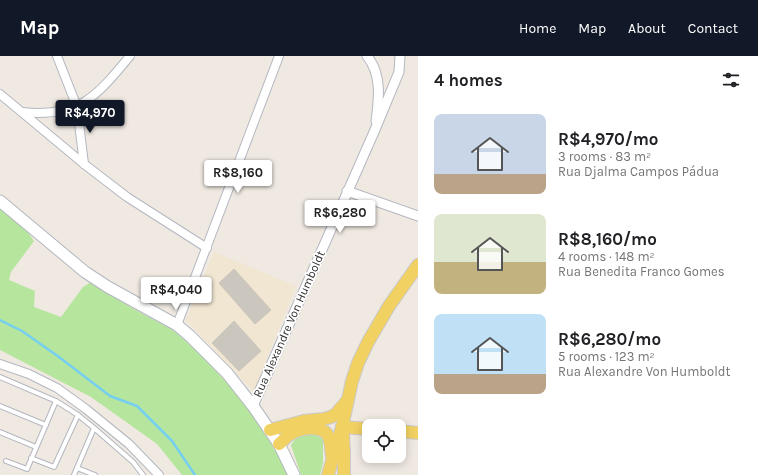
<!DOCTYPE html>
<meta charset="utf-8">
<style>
body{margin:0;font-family:Karla,sans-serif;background:#f6f6f6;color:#202124;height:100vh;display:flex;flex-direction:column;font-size:15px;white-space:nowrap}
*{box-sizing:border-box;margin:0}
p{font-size:13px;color:#757577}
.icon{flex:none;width:22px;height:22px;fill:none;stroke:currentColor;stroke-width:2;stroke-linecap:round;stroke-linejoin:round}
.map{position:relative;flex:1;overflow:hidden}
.sheet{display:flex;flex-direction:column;background:#fff;width:340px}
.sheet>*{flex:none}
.buttons{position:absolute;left:362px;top:363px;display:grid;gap:8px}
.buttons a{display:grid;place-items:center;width:44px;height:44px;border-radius:8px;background:#fff;box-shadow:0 2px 10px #0003;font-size:20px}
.price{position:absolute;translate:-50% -34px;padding:0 9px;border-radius:4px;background:#fff;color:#222;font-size:13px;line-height:26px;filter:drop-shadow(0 1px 2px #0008)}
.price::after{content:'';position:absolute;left:50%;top:24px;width:12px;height:9px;margin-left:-6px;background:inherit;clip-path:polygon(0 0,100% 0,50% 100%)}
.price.on{background:#111827;color:#fff}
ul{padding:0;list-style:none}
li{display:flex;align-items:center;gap:12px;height:100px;padding:0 16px}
li span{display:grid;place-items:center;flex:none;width:112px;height:80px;border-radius:8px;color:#555}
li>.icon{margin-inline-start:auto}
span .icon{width:48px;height:48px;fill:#fffc;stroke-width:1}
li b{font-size:17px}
h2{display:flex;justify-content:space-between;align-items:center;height:48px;padding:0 16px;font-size:17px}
header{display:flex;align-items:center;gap:24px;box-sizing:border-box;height:56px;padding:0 20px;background:#111827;color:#fff}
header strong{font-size:19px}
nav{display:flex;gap:22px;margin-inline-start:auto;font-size:14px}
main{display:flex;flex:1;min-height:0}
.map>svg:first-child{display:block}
.education{fill:#f0e6d1}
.green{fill:#b6e59e}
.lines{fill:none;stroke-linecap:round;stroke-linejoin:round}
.stream{stroke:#75cff0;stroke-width:2.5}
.building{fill:#cbc7bf;stroke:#cbc5ba}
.service-casing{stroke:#b4b7c1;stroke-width:6}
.minor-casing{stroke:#b4b7c1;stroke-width:10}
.tertiary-casing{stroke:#b4b7c1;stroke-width:11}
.secondary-casing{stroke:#b4b7c1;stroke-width:13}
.primary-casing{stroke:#c9c9c9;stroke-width:14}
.service{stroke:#fff;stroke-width:4}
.minor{stroke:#fff;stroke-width:8}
.tertiary{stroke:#fff;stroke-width:9}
.secondary{stroke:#fff;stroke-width:11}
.primary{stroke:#f2d163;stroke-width:12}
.labels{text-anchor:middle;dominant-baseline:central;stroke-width:3.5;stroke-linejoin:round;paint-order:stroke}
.street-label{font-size:12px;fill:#2e2e2e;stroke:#fff}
</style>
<header>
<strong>Map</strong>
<nav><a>Home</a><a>Map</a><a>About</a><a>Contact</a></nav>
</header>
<main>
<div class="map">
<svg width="418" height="419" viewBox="0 0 418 419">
<rect width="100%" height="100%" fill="#efe9e1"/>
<path class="education" d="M214,196L296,230L254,336L186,264Z"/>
<g class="green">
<path d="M0,150L23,169L34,185L11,216L9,224L35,235L34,251L61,261L83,231L91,226L130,251L173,274L197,295L243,344L291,419H182L157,388L91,341L0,294Z"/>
<path d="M313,378L323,383V407L320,419H301L291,389L298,379Z"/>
</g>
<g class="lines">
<path class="stream" d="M0,264L22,275L59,301L110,340L137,350L172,385L195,419"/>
</g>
<g class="building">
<path d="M234,213L271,254L255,268L219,227Z"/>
<path d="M234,265L261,295L239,315L212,287Z"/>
</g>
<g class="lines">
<g class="service-casing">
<g id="service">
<path d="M0,321L56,345L78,359L94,372L133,406L143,419"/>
<path d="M0,350L46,369"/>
<path d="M0,376L36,391"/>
<path d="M31,402L54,411L78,359"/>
<path d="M6,405L27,413L56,345"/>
<path d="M77,412L95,419"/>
<path d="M74,419L94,372"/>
</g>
</g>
<g class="minor-casing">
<g id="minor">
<path d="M57,0L77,51L84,108"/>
<path d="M0,38L84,108L127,141L207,192"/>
<path d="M22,56C79,62 96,41 130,0"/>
<path d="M177,269L279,0"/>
<path d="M0,308L29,318L57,332L86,353L129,388L159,419"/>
</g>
</g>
<g class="tertiary-casing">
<g id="tertiary">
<path d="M367,0C382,18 379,43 376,65"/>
<path d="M347,135L418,160"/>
<path d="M253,350L374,76L399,16L400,0"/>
</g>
</g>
<g class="secondary-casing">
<path id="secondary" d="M0,145L85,216L108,231L177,269L190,280L227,317L253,350L279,388L294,419"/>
</g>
<g class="primary-casing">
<g id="primary">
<path d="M342,371L369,373"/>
<path d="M270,374L304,365L324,363L331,361L336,358L347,345"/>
<path d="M399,375L418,377"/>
<path d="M343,378L344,397V419"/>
<path d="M279,388C283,385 286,380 291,378C300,372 319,369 327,378C331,383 331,393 332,400"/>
<path d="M328,419L342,371L352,325L358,307L368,286L389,250L418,209"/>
</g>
</g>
<use href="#service" class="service"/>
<use href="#minor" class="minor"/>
<use href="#tertiary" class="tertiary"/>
<use href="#secondary" class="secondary"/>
<use href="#primary" class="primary"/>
</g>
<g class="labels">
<g class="street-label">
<text transform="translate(289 268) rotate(-66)">Rua Alexandre Von Humboldt</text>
</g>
</g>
</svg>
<div class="buttons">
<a><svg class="icon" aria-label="locate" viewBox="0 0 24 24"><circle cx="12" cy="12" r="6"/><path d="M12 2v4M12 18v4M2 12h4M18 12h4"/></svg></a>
</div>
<b class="price on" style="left:90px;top:78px">R$4,970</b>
<b class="price" style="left:238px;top:138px">R$8,160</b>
<b class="price" style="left:340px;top:178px">R$6,280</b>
<b class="price" style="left:176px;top:255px">R$4,040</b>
</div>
<section class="sheet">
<h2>4 homes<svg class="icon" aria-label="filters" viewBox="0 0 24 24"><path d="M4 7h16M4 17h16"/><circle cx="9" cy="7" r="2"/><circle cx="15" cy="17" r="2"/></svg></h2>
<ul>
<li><span style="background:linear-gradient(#c9d6e8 75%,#b9a48a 0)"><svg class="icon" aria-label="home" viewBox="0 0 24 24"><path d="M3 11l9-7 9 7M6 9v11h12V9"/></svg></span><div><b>R$4,970/mo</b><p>3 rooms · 83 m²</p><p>Rua Djalma Campos Pádua</p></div></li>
<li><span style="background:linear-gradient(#dfe7d0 60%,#c2b280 0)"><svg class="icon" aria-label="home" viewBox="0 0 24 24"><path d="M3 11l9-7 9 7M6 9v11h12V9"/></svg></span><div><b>R$8,160/mo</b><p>4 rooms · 148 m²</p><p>Rua Benedita Franco Gomes</p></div></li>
<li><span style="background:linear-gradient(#bfe0f5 75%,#b9a48a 0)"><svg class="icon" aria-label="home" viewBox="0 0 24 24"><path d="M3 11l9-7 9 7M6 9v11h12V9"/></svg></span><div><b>R$6,280/mo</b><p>5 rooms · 123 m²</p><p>Rua Alexandre Von Humboldt</p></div></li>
</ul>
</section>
</main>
